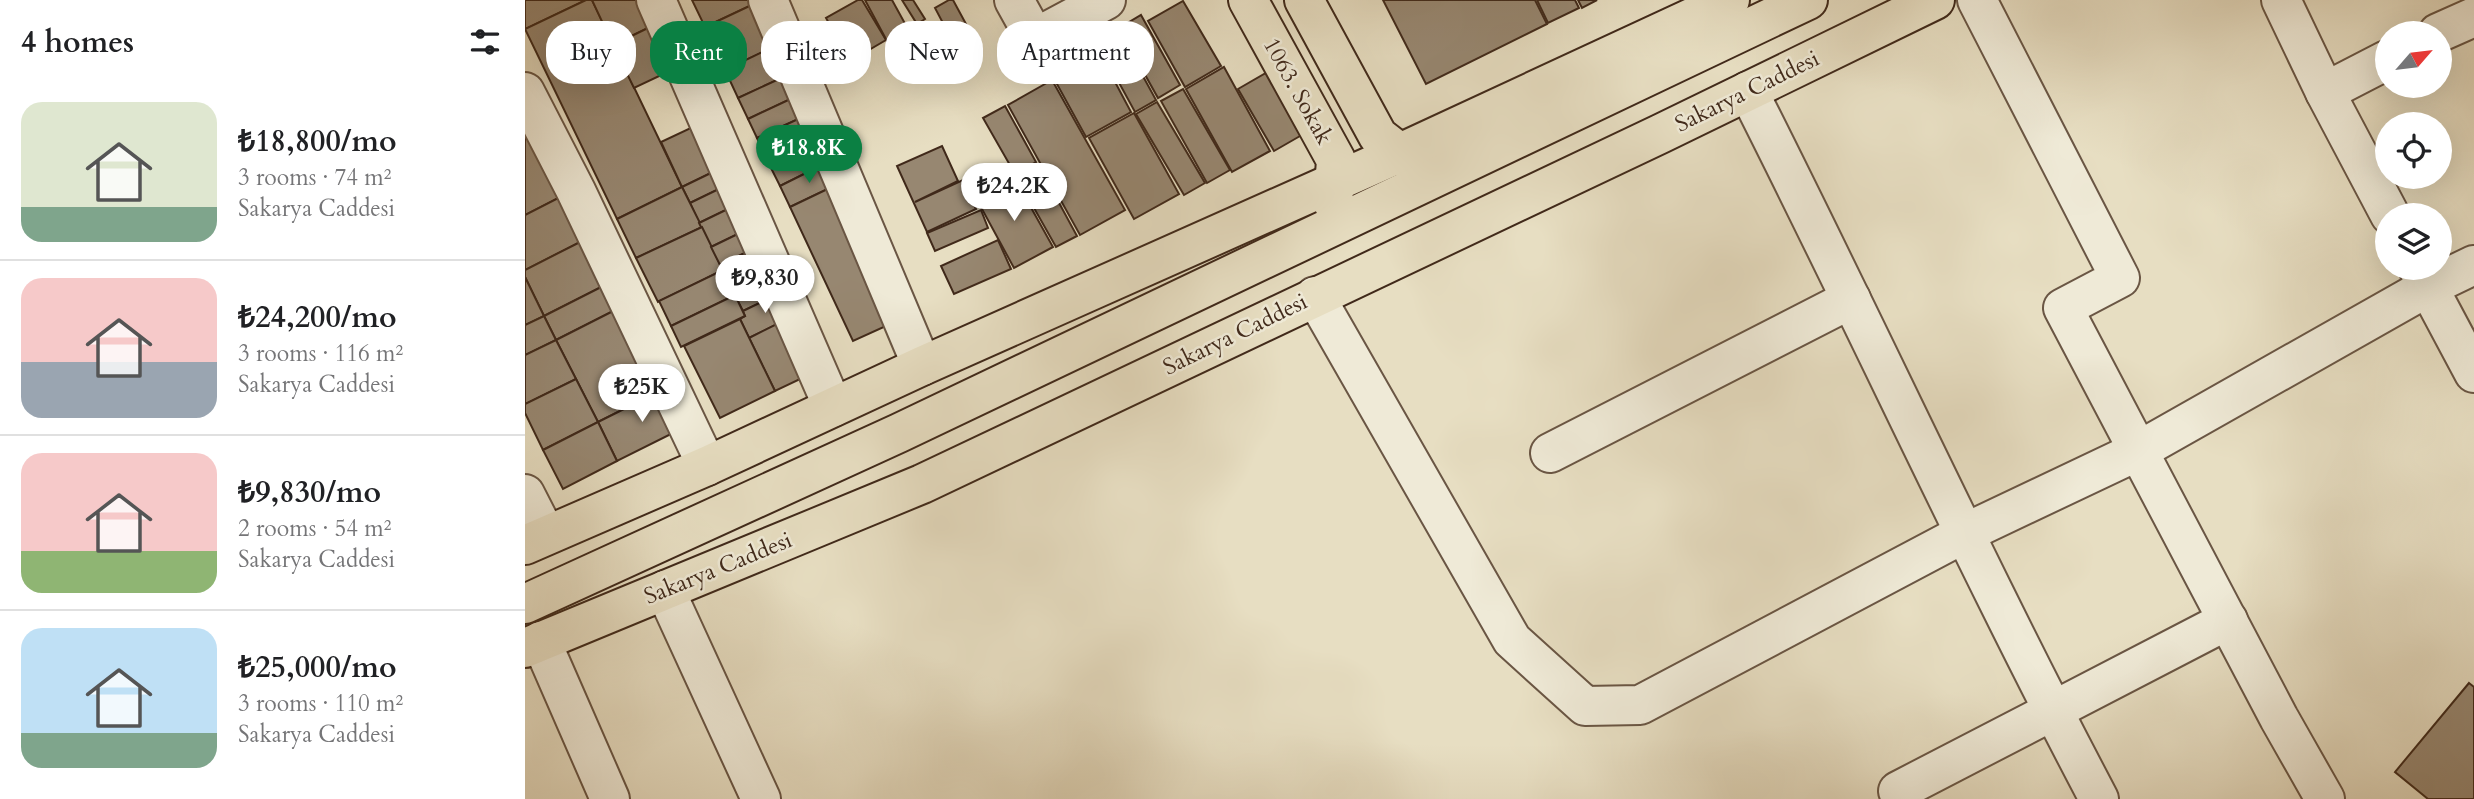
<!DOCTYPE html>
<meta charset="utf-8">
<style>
body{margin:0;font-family:Cardo,serif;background:#f2f2f2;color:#202124;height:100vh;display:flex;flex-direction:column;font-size:26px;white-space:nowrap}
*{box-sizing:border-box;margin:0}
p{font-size:23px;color:#757577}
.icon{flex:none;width:38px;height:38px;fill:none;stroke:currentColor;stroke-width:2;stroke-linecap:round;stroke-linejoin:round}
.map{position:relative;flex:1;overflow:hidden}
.sheet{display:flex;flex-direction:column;background:#fff;width:525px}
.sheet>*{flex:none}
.top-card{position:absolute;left:21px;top:21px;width:665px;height:63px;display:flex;gap:14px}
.needle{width:46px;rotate:62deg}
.tools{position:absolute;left:1850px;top:21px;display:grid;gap:14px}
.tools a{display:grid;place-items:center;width:77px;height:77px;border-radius:50%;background:#fff;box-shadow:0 7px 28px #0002;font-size:35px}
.price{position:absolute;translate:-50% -60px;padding:0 16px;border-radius:24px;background:#fff;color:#222;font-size:23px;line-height:46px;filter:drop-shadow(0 2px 4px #0008)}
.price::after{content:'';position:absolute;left:50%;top:42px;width:21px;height:16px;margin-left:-10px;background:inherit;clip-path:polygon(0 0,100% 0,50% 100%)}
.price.selected{background:#0b8043;color:#fff}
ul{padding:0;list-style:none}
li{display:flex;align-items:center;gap:21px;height:175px;padding:0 21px}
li+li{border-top:2px solid #e0e0e0}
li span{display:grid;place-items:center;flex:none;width:196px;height:140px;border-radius:21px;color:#555}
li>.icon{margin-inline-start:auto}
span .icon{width:84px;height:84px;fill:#fffc;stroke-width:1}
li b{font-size:30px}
h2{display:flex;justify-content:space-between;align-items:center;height:84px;padding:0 21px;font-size:30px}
.pill{padding:0 24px;border-radius:28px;background:#fff;box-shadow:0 7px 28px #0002;font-size:24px;line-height:63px}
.pill.selected{background:#0b8043;color:#fff}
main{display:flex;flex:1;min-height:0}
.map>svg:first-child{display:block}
.building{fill:#978771;stroke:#40291a;stroke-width:2}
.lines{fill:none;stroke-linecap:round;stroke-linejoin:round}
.minor-casing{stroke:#6a5644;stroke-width:42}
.major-casing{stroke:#40291a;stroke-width:42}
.minor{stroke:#efead7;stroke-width:38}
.major{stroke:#e7dec2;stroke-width:38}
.labels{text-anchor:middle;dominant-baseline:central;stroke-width:5;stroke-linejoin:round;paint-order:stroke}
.street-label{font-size:23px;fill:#40291a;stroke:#efead7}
</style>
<main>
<section class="sheet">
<h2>4 homes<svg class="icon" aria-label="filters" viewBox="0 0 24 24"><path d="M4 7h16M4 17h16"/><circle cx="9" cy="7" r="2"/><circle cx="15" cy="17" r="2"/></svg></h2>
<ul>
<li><span style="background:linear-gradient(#dfe7d0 75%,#7fa58c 0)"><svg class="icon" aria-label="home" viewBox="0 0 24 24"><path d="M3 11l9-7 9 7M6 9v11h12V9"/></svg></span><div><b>₺18,800/mo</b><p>3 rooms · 74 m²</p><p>Sakarya Caddesi</p></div></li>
<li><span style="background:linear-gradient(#f6c9c9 60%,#9aa5b1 0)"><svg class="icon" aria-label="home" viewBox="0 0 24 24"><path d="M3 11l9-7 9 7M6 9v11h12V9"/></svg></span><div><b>₺24,200/mo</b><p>3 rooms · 116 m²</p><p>Sakarya Caddesi</p></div></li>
<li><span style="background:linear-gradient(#f6c9c9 70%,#8fb573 0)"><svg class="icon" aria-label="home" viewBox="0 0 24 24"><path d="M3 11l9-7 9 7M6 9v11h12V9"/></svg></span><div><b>₺9,830/mo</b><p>2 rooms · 54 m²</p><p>Sakarya Caddesi</p></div></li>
<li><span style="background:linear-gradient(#bfe0f5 75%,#7fa58c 0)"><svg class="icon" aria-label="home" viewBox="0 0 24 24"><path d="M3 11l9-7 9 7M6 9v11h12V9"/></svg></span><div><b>₺25,000/mo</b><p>3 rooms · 110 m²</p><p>Sakarya Caddesi</p></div></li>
</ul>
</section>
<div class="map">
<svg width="1949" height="799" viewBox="0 0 1949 799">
<rect width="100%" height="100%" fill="#e7dec2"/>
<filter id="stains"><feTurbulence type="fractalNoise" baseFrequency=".00286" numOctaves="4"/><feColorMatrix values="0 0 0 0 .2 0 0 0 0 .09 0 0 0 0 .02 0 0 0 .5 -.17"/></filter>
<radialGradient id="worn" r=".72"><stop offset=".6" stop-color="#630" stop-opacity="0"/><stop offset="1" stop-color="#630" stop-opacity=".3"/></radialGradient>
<g class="building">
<path d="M0,0H61L0,29Z"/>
<path d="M61,0H67L157,187L92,219L0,29Z"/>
<path d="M67,0H115L127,26L88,45Z"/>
<path d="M167,0H233V2L180,27Z"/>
<path d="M333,0H337L361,40L325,61L301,18Z"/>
<path d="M340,0H367L383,29L362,41Z"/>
<path d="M377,0H388L400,19L392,24Z"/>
<path d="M424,0H428L447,35L429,44L410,8Z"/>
<path d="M858,0H1010L1022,24L901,84Z"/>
<path d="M1012,0H1050L1054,8L1023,23Z"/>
<path d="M1053,0H1072L1057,8Z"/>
<path d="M658,1L696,66L660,87L623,21Z"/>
<path d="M233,2L252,45L200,70L180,27Z"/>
<path d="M616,15L655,85L633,98L594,28Z"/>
<path d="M127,26L149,69L109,88L88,45Z"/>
<path d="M596,36L631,100L610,112L575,48Z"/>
<path d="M252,45L265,74L213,98L200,70Z"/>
<path d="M573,50L606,112L561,137L527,75Z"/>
<path d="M753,66L789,128L749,151L713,89Z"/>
<path d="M699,67L745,151L707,172L661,89Z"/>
<path d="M265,74L274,95L223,119L213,98Z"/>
<path d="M527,80L600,210L555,235L483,105Z"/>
<path d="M658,89L705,170L682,183L636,101Z"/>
<path d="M274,95L282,115L232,138L223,119Z"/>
<path d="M632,102L680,183L659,195L611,114Z"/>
<path d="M480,106L511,162L490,174L458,118Z"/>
<path d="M609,113L654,194L609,219L564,138Z"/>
<path d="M282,115L294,140L244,164L232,138Z"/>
<path d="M172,125L194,169L157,187L136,142Z"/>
<path d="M0,126L43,193L0,215Z"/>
<path d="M294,140L303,162L255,186L244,164Z"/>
<path d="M417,146L433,181L390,202L438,180L451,209L402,232L372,166Z"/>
<path d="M303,162L313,184L265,207L255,186Z"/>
<path d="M513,164L552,236L531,247L491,176Z"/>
<path d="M192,170L200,186L165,203L157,187Z"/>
<path d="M489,177L528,247L489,268L451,198Z"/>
<path d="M313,184L372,321L328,341L265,207Z"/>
<path d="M200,186L209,206L174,223L165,203Z"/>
<path d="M157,187L177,227L111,258L92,219Z"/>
<path d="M43,193L65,237L0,270V215Z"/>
<path d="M209,206L221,230L186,247L174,223Z"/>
<path d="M456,210L463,228L410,251L402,233Z"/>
<path d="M177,227L198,270L133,302L111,258Z"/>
<path d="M221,230L230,248L195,265L186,247Z"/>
<path d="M65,237L88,281L19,316L0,277V270Z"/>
<path d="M473,240L486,269L429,294L416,266Z"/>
<path d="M230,248L242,273L207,290L195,265Z"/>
<path d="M198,270L210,295L146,326L134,301Z"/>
<path d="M242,273L253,294L218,311L207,290Z"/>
<path d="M0,277L19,316L0,325Z"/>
<path d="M88,281L100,305L31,340L19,316Z"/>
<path d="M255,293L266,317L224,338L215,319L220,316L218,311Z"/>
<path d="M210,295L220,316L156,347L146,326Z"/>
<path d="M100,305L141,388L73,422L31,340Z"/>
<path d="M19,316L31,340L0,355V325Z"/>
<path d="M266,317L292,371L250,391L224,338Z"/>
<path d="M215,319L250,391L195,418L159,346Z"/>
<path d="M31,340L51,379L0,404V355Z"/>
<path d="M51,379L73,422L18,450L0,413V404Z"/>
<path d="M141,388L160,427L92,461L73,422Z"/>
<path d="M73,422L92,461L38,489L18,450Z"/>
<path d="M1944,683L1949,687V799H1903L1870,772Z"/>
</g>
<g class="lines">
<g class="minor-casing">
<g id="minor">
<path d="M131,0L308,407"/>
<path d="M243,0L397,366"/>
<path d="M489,0L510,38L581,0"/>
<path d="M1452,0L1595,278L1538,308L1754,718L1800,799"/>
<path d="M1756,0L1800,92L1865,215"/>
<path d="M1913,33L1949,17"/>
<path d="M1223,91C1342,326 1451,566 1574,799"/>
<path d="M0,92L51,191L182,466"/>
<path d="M1800,92L1862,60"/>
<path d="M1893,268L1949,373"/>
<path d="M790,296L987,640L1060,706L1115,705L1440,533L1613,451L1903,287L1949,265"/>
<path d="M1025,453L1326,299"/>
<path d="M0,494L21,535"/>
<path d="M140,590L236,799"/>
<path d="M16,641L85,799"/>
<path d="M1373,791L1703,620"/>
</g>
</g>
<g class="major-casing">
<g id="major">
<path d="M723,0L811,160L808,203"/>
<path d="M779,0L853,136L893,167"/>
<path d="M0,545L182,466L397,366L875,153L1205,0"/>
<path d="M0,604L374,433L1283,0"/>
<path d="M0,648L397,484L1135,134L1410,0"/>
</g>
</g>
<use href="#minor" class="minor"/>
<use href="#major" class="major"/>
</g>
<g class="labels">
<g class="street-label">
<text transform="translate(773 91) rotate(61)">1063. Sokak</text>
<text transform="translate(1222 91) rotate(-26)">Sakarya Caddesi</text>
<text transform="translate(710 334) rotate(-26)">Sakarya Caddesi</text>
<text transform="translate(193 568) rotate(-22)">Sakarya Caddesi</text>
</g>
</g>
<rect width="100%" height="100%" filter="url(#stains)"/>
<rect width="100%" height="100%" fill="url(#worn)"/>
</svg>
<div class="tools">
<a><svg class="needle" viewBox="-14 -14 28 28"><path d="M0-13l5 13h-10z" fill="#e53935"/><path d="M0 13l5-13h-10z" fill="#757577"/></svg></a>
<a><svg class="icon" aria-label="locate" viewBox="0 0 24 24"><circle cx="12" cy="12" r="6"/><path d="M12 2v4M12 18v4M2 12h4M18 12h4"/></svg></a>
<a><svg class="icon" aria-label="layers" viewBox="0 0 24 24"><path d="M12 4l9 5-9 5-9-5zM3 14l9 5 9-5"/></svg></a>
</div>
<b class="price selected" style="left:284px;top:185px">₺18.8K</b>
<b class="price" style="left:489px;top:223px">₺24.2K</b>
<b class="price" style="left:240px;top:315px">₺9,830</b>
<b class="price" style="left:117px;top:424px">₺25K</b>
<div class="top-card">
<a class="pill">Buy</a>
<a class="pill selected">Rent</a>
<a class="pill">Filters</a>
<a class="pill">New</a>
<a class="pill">Apartment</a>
</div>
</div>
</main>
